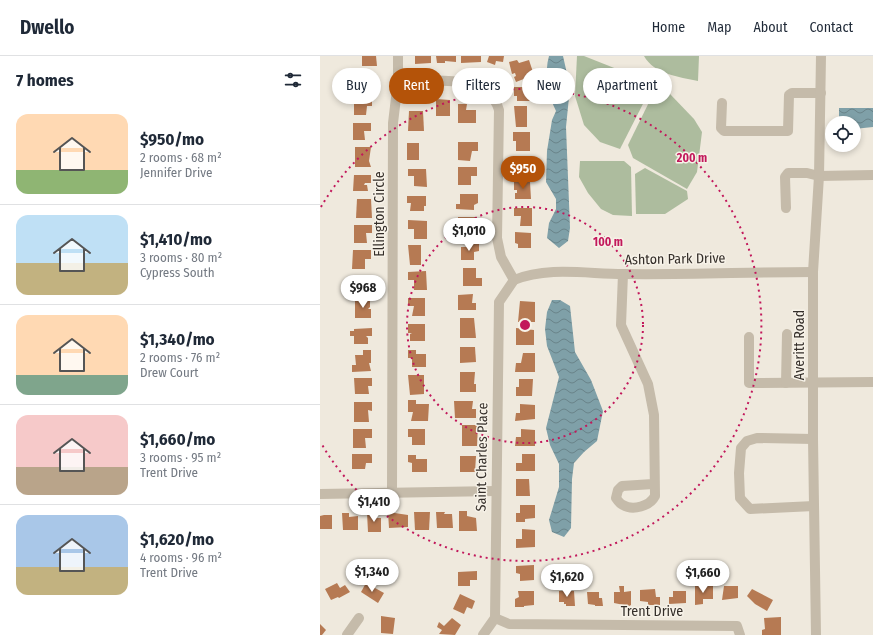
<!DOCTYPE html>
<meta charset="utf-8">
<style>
body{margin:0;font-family:"Fira Sans Condensed",sans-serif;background:#f6f6f7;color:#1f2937;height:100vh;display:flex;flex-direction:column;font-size:15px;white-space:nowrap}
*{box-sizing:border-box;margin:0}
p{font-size:13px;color:#747a83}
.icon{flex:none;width:22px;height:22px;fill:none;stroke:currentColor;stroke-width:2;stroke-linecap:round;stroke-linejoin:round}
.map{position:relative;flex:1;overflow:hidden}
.panel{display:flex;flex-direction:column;background:#fff;width:320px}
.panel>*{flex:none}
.banner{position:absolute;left:12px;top:12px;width:380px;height:36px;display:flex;gap:8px}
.controls{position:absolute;left:505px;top:60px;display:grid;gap:8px}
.controls a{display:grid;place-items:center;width:36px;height:36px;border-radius:50%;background:#fff;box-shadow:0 2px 6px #0003;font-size:20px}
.price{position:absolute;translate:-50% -34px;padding:0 9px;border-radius:14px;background:#fff;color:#222;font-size:13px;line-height:26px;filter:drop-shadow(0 1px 2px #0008)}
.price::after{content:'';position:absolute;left:50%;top:24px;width:12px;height:9px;margin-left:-6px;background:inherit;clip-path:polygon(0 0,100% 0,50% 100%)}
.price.active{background:#b45309;color:#fff}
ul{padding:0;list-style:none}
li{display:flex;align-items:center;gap:12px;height:100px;padding:0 16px}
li+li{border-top:1px solid #e0e1e3}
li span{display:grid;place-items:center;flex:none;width:112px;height:80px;border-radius:12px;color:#555}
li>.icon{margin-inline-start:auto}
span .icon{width:48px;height:48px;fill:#fffc;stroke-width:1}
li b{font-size:17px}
h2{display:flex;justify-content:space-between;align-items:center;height:48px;padding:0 16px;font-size:17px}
.pill{padding:0 14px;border-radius:18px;background:#fff;box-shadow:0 2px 6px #0003;font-size:14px;line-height:36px}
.pill.active{background:#b45309;color:#fff}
header{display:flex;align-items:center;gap:24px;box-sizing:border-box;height:56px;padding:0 20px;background:#fff;border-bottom:1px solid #e0e1e3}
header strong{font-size:19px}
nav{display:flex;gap:22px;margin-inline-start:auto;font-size:14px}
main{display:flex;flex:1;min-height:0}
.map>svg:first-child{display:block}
.pitch{fill:#adbc9e}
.water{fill:url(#water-waves)}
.building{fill:#b67a53}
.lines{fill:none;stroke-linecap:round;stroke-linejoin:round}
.minor{stroke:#c5bbaa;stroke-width:10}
.ring{fill:none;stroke:#c2185b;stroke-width:2;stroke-dasharray:2 4}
.labels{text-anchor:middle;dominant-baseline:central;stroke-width:3;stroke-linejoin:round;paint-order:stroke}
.street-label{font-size:14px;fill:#342e29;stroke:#f7f2e8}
.centre{fill:#c2185b;stroke:#f7f2e8;stroke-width:2}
.ring-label{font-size:12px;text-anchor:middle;font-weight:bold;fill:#c2185b;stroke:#f7f2e8;stroke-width:3;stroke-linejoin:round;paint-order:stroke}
</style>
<header>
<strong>Dwello</strong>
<nav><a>Home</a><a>Map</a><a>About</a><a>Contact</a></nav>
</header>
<main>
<section class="panel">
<h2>7 homes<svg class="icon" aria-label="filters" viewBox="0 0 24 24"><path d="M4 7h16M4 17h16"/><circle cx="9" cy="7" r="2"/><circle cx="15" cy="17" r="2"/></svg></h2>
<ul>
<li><span style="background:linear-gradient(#ffd9b3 70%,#8fb573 0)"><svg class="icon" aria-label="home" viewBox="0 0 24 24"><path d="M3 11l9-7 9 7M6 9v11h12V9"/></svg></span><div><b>$950/mo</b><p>2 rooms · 68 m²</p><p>Jennifer Drive</p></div></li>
<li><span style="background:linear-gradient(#bfe0f5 60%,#c2b280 0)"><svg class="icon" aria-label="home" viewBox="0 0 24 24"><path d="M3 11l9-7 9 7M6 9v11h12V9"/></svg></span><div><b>$1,410/mo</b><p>3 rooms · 80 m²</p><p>Cypress South</p></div></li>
<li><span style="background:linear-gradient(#ffd9b3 75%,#7fa58c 0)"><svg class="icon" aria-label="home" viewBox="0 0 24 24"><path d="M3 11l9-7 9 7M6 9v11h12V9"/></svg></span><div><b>$1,340/mo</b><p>2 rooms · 76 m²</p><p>Drew Court</p></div></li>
<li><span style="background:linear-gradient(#f6c9c9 65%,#b9a48a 0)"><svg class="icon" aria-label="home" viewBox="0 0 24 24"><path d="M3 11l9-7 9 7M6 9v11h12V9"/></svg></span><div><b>$1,660/mo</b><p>3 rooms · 95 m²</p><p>Trent Drive</p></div></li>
<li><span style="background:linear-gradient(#a9c7e8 65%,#c2b280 0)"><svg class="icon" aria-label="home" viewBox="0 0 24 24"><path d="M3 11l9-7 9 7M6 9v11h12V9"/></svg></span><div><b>$1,620/mo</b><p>4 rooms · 96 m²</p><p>Trent Drive</p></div></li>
</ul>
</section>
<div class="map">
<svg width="553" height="579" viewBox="0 0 553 579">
<defs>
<pattern id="water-waves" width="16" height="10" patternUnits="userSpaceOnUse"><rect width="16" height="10" fill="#7fa0a8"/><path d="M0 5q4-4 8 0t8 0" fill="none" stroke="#698389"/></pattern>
</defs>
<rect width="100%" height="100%" fill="#efe9dd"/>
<g class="pitch">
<path d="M257,0H264L322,23L328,38L300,93L280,86L264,69L255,40Z"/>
<path d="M324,0H379L378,25C359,21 334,18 324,0Z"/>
<path d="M336,32L350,38L374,63L382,76L377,116L367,133L313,102L308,89Z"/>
<path d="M260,105H304L311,111L312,160L293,159L281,153L268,137L259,121Z"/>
<path d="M325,112L367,135L368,143L345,158H316L315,118Z"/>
</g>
<g class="water">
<path d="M229,0H243L250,31L246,71L250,172L248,185L239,192L227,182L229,167L236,153V143L226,126L227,95L232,64L236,55C228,39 224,17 229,0Z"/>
<path d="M519,52H553V71L534,73V67H519Z"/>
<path d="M232,244H240L250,250L255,296L271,324L283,355L277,385L264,396L254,407L252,423L251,472L244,481L232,476L229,464L239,431V408L230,389L226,372L239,321L227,290L225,273L227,256Z"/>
</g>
<g class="building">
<path d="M42,0H56L57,10H42Z"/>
<path d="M95,0H111V7L95,8Z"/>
<path d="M116,0H136V6L125,5V7H117Z"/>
<path d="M141,0H161V6L141,7Z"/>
<path d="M169,0H184L183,6L176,5L175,9L167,6Z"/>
<path d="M197,4L199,7L209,4L214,19L196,26L194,21L196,20L195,17L192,18L189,6Z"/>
<path d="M37,17H55V25H52V33H38Z"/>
<path d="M194,31H209V40H213V45H197V40H194Z"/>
<path d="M34,41H52V50H47L46,59H34Z"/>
<path d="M116,43L130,44V60H116Z"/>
<path d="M138,48H147L146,54H156V67H138Z"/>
<path d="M194,50H207V71H196Z"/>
<path d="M89,55H103L104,75H88Z"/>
<path d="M33,67H51V75H44L45,84H33Z"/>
<path d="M193,76H210V95H196V85H193Z"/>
<path d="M138,86H158V95H152L150,105L138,104Z"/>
<rect x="87" y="87" width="12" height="17"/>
<path d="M35,91H51L49,105L51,111H35Z"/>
<path d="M194,103L210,104L209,118H194Z"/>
<path d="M138,111H157V120H151V129H138Z"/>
<path d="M88,113H106L107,131L94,130V120H88Z"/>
<path d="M34,119H51V127H45L44,129H47L48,135H33Z"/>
<path d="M194,126H210L211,143H195V137H197V134H194Z"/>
<path d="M140,138H158V147L154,149V154L136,153V148H140Z"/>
<path d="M87,140H106V150H104V155H90L91,147H87Z"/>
<path d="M37,143H51L52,162H36Z"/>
<path d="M194,152H212V170H200L201,160H194Z"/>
<path d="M138,161H157V170H151V180H138Z"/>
<path d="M88,164L107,165V183H94V173H88Z"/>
<path d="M34,169H52V177H46L47,187H34Z"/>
<path d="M195,176L211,177V192H198V188L195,187Z"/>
<path d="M149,187H159V195L154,196V204H141V191H149Z"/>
<path d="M88,189H101V209H90Z"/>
<path d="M33,194H51V203H45V213H32Z"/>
<path d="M143,212H156V222H162V230H143Z"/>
<path d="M106,215L107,234H94V224H88V216Z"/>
<path d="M32,220H51V228H46L44,238H32Z"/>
<path d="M153,238L152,247H156V254H138V239Z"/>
<path d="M88,242H105V260H92L94,250H88Z"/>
<path d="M50,244V251L48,253H51V262H35V245Z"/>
<path d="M200,245L215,246V266H198Z"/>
<path d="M140,262H154L156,282H140Z"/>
<path d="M88,268H105V285H90V278L92,277H88Z"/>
<path d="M52,272V280H46L48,282V288H34V280H30V275H34V273Z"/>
<path d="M196,272L214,274V289H196Z"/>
<path d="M140,291H155L156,306L140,307Z"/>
<path d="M43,294H51V307H49L51,315L32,316V309H36L35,299H43Z"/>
<path d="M88,294H96V298H106V311H92V302H88Z"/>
<path d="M203,297H215V316H195L196,307H201Z"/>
<path d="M140,316H155L154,328H156V336H140Z"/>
<path d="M88,319H104V338L90,339Z"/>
<path d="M34,322H52V330H48L49,338H35Z"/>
<path d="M199,323H213L212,340H196V331H199Z"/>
<path d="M88,344H96V348H109L108,365H91L93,356H88Z"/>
<path d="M134,345H153L152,353H156V362H135Z"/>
<path d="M34,346H52V355L48,354L49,366H34Z"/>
<path d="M200,348L215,349V363L195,365L196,357H200Z"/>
<path d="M142,369H158L157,390H142Z"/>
<path d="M33,373H52V382H45L46,392H33Z"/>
<path d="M88,373H105V389H92V381H88Z"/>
<path d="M201,373L215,374V390H195L196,381H201Z"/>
<path d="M32,398H52V407H46L45,413H32Z"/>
<path d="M202,398H215V415H196V407H202Z"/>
<path d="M88,399H96V403H107V416H92V407L88,406Z"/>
<path d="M140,400H156L155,416H140Z"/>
<path d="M196,423H209L210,440H196Z"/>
<path d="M200,449H215V462L205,463V466H196V457H200Z"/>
<path d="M139,455H147V460L156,462L157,475H139Z"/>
<path d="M68,456L88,459V471L69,472Z"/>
<path d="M94,456H110L109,474H95Z"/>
<path d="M116,456H125L124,458H132L133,472H117Z"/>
<path d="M22,457H29V461L38,460V474H23Z"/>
<path d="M47,457H55L57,462H61V476H48Z"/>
<path d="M4,459H12V473H0V460Z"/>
<path d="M202,473L215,474V491L196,492V483H202Z"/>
<path d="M214,509V524L200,525V518L196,517V510Z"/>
<path d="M157,515V524H150V530H138V516Z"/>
<path d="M17,527L20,532L25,529L30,536L19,542L18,541L11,544L5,533Z"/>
<path d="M46,527L64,537L58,547L41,536Z"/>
<path d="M383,529H393V543H383V548L375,549V530Z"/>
<path d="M299,530H304V536L311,535V549L309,550L294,547V536H300Z"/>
<path d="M404,530H418V542L402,544Z"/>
<path d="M335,533L336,541H340V549H328V546L320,545V534Z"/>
<path d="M432,533L453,544L447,555L435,548L427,540Z"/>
<path d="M198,535H214V549L204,550V551H195V543L199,541Z"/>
<path d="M239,535H254L255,550H246V548H244V546H239Z"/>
<path d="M353,535H366V547L349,548V541H353Z"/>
<path d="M267,536H279V542H282L283,550H275V549L268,548Z"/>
<path d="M140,538L155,545L152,553L147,551L144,558L133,553Z"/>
<path d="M61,560L75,562L73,578L61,577Z"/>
<path d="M461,561V579H442V574L445,573L444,562Z"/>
<path d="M132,562L141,569L135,579L119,578L122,574L117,571L119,566L124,570Z"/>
<path d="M0,568L6,574L2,579H0Z"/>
</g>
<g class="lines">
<g class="minor">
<path d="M78,25C109,26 168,15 179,54L177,182L181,201L194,224"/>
<path d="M160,31L166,24C174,22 178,24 182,31L181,39L176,46"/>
<path d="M402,47L401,72L404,75H468L469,39L472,37H501"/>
<path d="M466,152L465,121L468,117H487L499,120L553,119"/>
<path d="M303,218L301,269L328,328L334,359L335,440C330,450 313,455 303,449C300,448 298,445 296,442L298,434L302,430L333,428"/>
<path d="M194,224C228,210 268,218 303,218C366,219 430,216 493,216"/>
<path d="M429,281V327L553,326"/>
<path d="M466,327L467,278"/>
<path d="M493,383L437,382L427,385L421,392L419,417L420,442L430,453L494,450"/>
<path d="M72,436L73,67L78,25V0"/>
<path d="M0,438L176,435"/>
<path d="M175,562L189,568L417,570L420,579"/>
<path d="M27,579L39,562"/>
<path d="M163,579L175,562L179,246L194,224"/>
<path d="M496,579L493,383V216L499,120L501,0"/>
</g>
</g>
<g class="ring">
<circle cx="205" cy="269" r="118"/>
<path d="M1 151A236 236 0 1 1 1 387"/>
</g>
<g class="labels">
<g class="street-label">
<text transform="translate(59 158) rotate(-90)">Ellington Circle</text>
<text transform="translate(355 203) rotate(-1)">Ashton Park Drive</text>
<text transform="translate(479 289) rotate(-90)">Averitt Road</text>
<text transform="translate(162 401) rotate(-89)">Saint Charles Place</text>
<text x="332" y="555">Trent Drive</text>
</g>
</g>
<circle cx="205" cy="269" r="6" class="centre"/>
<g class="ring-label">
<text x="372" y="106">200 m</text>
<text x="288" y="190">100 m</text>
</g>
</svg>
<div class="controls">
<a><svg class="icon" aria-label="locate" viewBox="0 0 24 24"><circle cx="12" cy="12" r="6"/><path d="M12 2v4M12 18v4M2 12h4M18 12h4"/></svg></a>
</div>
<b class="price active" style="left:203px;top:134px">$950</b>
<b class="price" style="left:149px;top:196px">$1,010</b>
<b class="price" style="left:43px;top:253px">$968</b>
<b class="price" style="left:54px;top:467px">$1,410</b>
<b class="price" style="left:52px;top:537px">$1,340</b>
<b class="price" style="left:383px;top:538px">$1,660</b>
<b class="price" style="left:247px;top:542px">$1,620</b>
<div class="banner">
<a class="pill">Buy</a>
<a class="pill active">Rent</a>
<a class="pill">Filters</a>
<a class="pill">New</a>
<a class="pill">Apartment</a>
</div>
</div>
</main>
